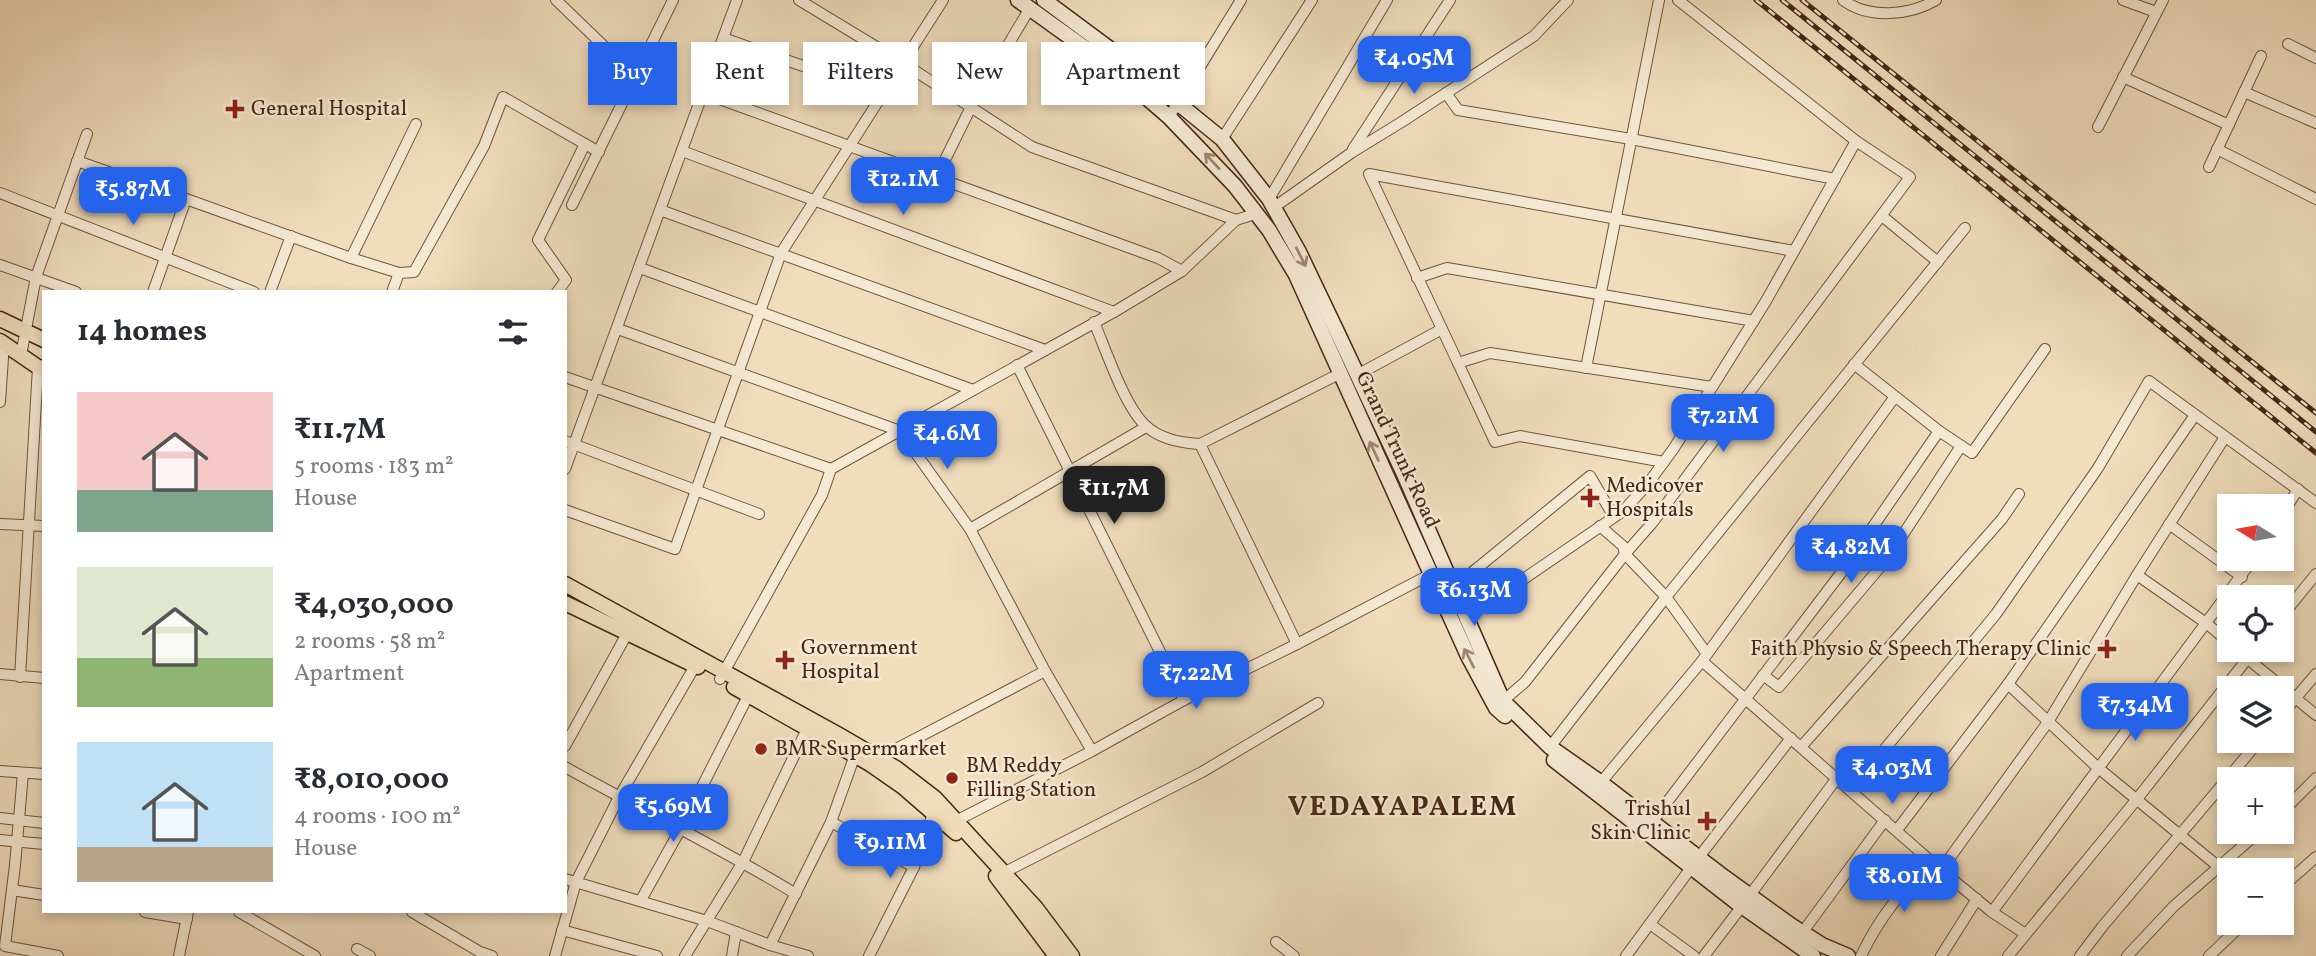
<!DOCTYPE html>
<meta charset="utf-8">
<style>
body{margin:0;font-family:Vollkorn,serif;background:#f7f7f7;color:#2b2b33;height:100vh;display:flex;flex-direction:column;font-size:26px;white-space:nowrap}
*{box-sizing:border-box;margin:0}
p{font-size:23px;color:#7c7c81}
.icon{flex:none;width:38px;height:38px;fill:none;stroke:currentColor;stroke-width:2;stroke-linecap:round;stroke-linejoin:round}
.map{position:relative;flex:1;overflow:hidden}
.sheet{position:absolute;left:42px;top:290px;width:525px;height:623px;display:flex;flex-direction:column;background:#fff;border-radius:0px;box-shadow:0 4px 10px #0003}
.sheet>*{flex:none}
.top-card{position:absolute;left:588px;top:42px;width:665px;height:63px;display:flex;gap:14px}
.needle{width:46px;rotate:281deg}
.buttons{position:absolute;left:2217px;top:494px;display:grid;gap:14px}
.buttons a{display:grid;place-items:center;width:77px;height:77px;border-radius:0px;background:#fff;box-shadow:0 4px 10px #0003;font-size:35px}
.price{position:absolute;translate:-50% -60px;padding:0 16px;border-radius:14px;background:#2563eb;color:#fff;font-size:23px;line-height:46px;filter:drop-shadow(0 2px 4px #0008)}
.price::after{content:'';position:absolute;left:50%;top:42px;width:21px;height:16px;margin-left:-10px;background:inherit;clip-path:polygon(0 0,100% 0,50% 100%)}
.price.on{background:#222;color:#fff}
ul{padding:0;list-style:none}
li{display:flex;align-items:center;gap:21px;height:175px;padding:0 35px}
li span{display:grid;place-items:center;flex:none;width:196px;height:140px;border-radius:0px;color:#555}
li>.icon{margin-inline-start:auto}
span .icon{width:84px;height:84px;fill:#fffc;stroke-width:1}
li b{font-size:30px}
h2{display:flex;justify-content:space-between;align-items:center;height:84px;padding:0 35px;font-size:30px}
.tag{padding:0 24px;border-radius:0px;background:#fff;box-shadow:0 4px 10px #0003;font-size:24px;line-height:63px}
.tag.on{background:#2563eb;color:#fff}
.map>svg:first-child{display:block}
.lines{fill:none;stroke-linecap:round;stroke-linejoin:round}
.minor-casing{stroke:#705440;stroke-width:12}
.secondary-casing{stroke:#462616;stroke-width:17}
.primary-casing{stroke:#462616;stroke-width:17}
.minor{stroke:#f5e9d3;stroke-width:10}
.secondary{stroke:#f5e9d3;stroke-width:14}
.primary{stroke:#f0ddbc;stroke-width:14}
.rail-casing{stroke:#462616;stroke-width:5}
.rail{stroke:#f5e9d3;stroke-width:2.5;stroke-dasharray:8;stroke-linecap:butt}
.oneway{stroke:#9e8874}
.poi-dot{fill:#8f2418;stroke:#f5e9d3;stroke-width:2.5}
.labels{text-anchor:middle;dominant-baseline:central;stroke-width:5;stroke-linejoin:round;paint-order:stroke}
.poi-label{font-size:21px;fill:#462616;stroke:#f5e9d3;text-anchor:start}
.street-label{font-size:21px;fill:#462616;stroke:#f5e9d3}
.district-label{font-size:28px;font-weight:bold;letter-spacing:2px;fill:#462616;stroke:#f5e9d3}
</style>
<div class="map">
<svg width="2316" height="956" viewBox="0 0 2316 956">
<rect width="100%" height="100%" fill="#f0ddbc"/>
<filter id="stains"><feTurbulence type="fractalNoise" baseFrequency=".00286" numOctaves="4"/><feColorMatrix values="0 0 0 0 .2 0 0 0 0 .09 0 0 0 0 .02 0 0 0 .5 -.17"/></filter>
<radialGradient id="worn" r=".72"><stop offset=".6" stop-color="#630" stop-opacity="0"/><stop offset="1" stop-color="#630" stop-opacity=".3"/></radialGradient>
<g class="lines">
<g class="minor-casing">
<g id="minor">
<path d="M556,0L636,77"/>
<path d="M799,0L903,63L1032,147L1236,220"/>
<path d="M1843,0C1868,19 1909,16 1936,0"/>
<path d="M2123,0L2156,12"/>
<path d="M723,38L883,94"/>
<path d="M2288,44L2316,58"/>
<path d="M2123,77L2229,125"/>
<path d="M2244,92L2316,123"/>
<path d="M703,93L1158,258L1182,271"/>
<path d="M1446,93L1458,110L1631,139L1835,179"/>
<path d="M1169,117L1241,0"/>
<path d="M2098,127L2163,0"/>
<path d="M1222,139L1312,0"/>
<path d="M1353,149L1450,0"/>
<path d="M2217,149L2316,199"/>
<path d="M682,151L1114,312"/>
<path d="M77,161L186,199L153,292"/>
<path d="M2209,167L2261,56"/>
<path d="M936,178L971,107L1030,8"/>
<path d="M0,193L254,292"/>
<path d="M186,199L351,258L399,273L414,272L484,146L503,97L599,152"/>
<path d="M1269,199L1387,0"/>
<path d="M572,205L673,0"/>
<path d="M1273,208L1351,153L1400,123L1534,36L1568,0"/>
<path d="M660,210L1045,350"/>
<path d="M1882,216L1938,262"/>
<path d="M351,258L416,124"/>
<path d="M0,265L76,292"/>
<path d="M640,268L973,390"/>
<path d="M1417,278L1447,268L1754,321"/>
<path d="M270,292L291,236"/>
<path d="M392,292L399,273"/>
<path d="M557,292L566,280L538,240L585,144"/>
<path d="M1094,322C1106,350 1124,405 1145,425C1159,439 1182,443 1200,444L1339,374"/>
<path d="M618,329L900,431L970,529"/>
<path d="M21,355L36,277L87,134"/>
<path d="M1458,363L1369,174L1794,251"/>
<path d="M1017,365L1184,700"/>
<path d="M1586,368L1659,0"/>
<path d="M1357,375L1442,329"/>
<path d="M565,377L831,469"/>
<path d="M0,402L4,343"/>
<path d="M1939,431L1972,453L2045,349"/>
<path d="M565,441L759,514"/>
<path d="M1200,444L1297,644"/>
<path d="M1664,462L1520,436L1495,442L1458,363L1490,353L1712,387"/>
<path d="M565,469L737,0"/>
<path d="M565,510L675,549L781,253L943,0"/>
<path d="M2282,515L2298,489"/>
<path d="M0,524L44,526"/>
<path d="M2169,524L2242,577"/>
<path d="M1600,526L1623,546L1625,554L1666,597L1707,654"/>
<path d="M2137,575L2206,623L2230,643"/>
<path d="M1453,588L1590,476L1614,517"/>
<path d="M2282,616L2316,574"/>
<path d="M1465,619L1623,511L1647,485L1674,448L1766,301L1856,141"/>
<path d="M2236,649L2316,715"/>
<path d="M1702,661L1941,870L1992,912L2024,933"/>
<path d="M1045,671L1092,751"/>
<path d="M0,674L44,678"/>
<path d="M1763,675L1779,687L1887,559L1961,446"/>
<path d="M20,677L38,367"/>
<path d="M720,679L822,495L831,469L1114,312L1182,271L1236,220L1255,214"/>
<path d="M2008,684L2097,767L2219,867"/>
<path d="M1503,701L1525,682L1625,554L1653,522L1910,177L1856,141L1678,0"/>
<path d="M2282,714L2316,674"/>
<path d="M565,746L628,632"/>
<path d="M1550,747L1666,597L1965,228"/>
<path d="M1801,747L2002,519L2019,494"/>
<path d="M875,760L1045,671L970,529L1146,427"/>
<path d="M565,767C642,810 721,848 796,894"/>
<path d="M0,771L44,774"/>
<path d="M23,773L15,865L5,946L58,956"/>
<path d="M1598,786L1702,661L1894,398"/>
<path d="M1851,790L1996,614L2098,468L2149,381L2316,503"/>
<path d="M2282,812L2316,778"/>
<path d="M0,818L44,823"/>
<path d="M831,822L914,867"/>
<path d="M1652,822L1841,573L1939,431L1854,364"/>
<path d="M952,823L1092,751L1184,700L1297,644L1431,574"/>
<path d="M1897,830L2008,684L2195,415"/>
<path d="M0,840L44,844"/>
<path d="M1941,870L2048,722L2137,575L2225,437"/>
<path d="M999,875L1202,772L1318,703"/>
<path d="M565,879L707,921L770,945L808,956"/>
<path d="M2282,887L2316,857"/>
<path d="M12,890L44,895"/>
<path d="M1750,895L1837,778"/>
<path d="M641,900L680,830L748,696"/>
<path d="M145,912L187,919"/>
<path d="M239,912L315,956"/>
<path d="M412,912L480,952L492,956"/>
<path d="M1992,912L2254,558"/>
<path d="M1650,924L1694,956"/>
<path d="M562,930L657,956"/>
<path d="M1802,933L1885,820"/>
<path d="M1276,942L1294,956"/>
<path d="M770,945L831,822L855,755"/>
<path d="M357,949L370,956"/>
<path d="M179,956L188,912"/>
<path d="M555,956L576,882L619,797L695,666"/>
<path d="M685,956L743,862L807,729"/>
<path d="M732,956L736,932"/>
<path d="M869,956L914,867L933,814"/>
<path d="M1626,956L1699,857L1791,738"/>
<path d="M1704,956L1742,906"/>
<path d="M1861,956C1879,918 1902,890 1931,861"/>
<path d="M1941,956L1977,899"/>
<path d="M2008,956L2137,799L2255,649"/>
<path d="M2080,956L2102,927L2260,740"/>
<path d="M2127,956L2174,906L2260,831"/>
<path d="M2209,956L2245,922"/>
</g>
</g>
<g class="secondary-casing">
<g id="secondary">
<path d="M1018,0L1110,66L1169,117L1235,186L1269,230L1296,275L1468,656L1496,708L1505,716"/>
<path d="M1044,0L1125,60L1222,139L1269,199L1299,252L1340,338L1403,472L1503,701L1550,747L1600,782L1724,877L1792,926L1822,945L1848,956"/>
<path d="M1554,760L1736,902L1813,956"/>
</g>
</g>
<g class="primary-casing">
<g id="primary">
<path d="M0,319L44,340"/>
<path d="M0,341L38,367L44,368"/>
<path d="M565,584L839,735L896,768L935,798L1036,908L1072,956"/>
<path d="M565,603L698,667"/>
<path d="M734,687L870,764L903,787L956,833"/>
<path d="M996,876L1056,956"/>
</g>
</g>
<use href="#minor" class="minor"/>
<use href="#secondary" class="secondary"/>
<use href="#primary" class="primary"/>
<g class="rail-casing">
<g id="rail">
<path d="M1756,0L2316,453"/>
<path d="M1782,0L2316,432"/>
<path d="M1802,0L2316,413"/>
</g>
</g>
<use href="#rail" class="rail"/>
</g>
<defs><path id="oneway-shaft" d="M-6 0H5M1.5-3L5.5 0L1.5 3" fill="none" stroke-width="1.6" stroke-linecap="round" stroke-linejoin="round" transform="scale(1.75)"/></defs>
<g class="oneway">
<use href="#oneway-shaft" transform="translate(1212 161) rotate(-133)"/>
<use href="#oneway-shaft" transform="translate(1301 257) rotate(63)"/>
<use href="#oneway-shaft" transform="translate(1374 451) rotate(-115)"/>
<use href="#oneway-shaft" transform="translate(1469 658) rotate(-117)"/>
</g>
<g class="poi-dot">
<path d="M231.5 98.5h7v7h7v7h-7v7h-7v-7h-7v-7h7z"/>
<path d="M1586.5 487.5h7v7h7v7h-7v7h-7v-7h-7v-7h7z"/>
<path d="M2103.5 638.5h7v7h7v7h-7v7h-7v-7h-7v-7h7z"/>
<path d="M781.5 649.5h7v7h7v7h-7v7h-7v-7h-7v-7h7z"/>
<circle cx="761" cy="749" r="7"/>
<circle cx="952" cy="778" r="7"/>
<path d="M1703.5 810.5h7v7h7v7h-7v7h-7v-7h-7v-7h7z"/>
</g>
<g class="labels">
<g class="poi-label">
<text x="251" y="109">General Hospital</text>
<text x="1606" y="486">Medicover<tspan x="1606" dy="24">Hospitals</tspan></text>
<text x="801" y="648">Government<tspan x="801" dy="24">Hospital</tspan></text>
<text x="2091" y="649" text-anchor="end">Faith Physio &amp; Speech Therapy Clinic</text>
<text x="775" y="749">BMR Supermarket</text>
<text x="966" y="766">BM Reddy<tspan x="966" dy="24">Filling Station</tspan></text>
<text x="1691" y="809" text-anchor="end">Trishul<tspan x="1691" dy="24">Skin Clinic</tspan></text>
</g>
<g class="street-label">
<text transform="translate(1397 450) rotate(65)">Grand Trunk Road</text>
</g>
<g class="district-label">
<text x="1403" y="807">VEDAYAPALEM</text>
</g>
</g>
<rect width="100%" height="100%" filter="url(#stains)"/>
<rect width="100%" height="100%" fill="url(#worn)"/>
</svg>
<div class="buttons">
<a><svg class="needle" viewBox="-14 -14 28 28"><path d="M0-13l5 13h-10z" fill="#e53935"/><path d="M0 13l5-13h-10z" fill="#7c7c81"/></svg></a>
<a><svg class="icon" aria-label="locate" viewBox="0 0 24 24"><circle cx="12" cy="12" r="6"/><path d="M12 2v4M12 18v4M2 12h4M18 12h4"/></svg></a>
<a><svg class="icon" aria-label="layers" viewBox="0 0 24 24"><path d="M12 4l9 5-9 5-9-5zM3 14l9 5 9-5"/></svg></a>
<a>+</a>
<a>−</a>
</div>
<b class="price" style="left:1414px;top:96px">₹4.05M</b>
<b class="price" style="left:903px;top:217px">₹12.1M</b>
<b class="price" style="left:133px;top:227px">₹5.87M</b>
<b class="price" style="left:1723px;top:454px">₹7.21M</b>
<b class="price" style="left:947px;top:471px">₹4.6M</b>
<b class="price on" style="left:1114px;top:526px">₹11.7M</b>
<b class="price" style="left:1851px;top:585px">₹4.82M</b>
<b class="price" style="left:1474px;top:628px">₹6.13M</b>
<b class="price" style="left:1196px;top:711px">₹7.22M</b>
<b class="price" style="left:2135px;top:743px">₹7.34M</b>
<b class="price" style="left:1892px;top:806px">₹4.03M</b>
<b class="price" style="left:673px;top:844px">₹5.69M</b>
<b class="price" style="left:890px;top:880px">₹9.11M</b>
<b class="price" style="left:1904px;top:914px">₹8.01M</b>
<div class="top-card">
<a class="tag on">Buy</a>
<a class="tag">Rent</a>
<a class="tag">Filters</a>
<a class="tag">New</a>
<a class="tag">Apartment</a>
</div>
<section class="sheet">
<h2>14 homes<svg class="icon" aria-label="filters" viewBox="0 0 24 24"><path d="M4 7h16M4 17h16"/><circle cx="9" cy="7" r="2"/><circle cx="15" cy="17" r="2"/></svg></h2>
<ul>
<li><span style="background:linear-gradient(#f6c9c9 70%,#7fa58c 0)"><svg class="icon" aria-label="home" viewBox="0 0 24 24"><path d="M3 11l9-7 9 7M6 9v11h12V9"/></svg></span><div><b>₹11.7M</b><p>5 rooms · 183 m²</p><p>House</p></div></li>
<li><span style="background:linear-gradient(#dfe7d0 65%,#8fb573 0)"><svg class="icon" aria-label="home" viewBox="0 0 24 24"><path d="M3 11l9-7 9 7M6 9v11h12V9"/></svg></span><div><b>₹4,030,000</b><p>2 rooms · 58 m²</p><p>Apartment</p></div></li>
<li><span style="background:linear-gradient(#bfe0f5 75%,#b9a48a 0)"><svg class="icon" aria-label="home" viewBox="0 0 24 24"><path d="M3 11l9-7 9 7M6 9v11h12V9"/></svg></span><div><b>₹8,010,000</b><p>4 rooms · 100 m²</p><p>House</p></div></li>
</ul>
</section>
</div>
